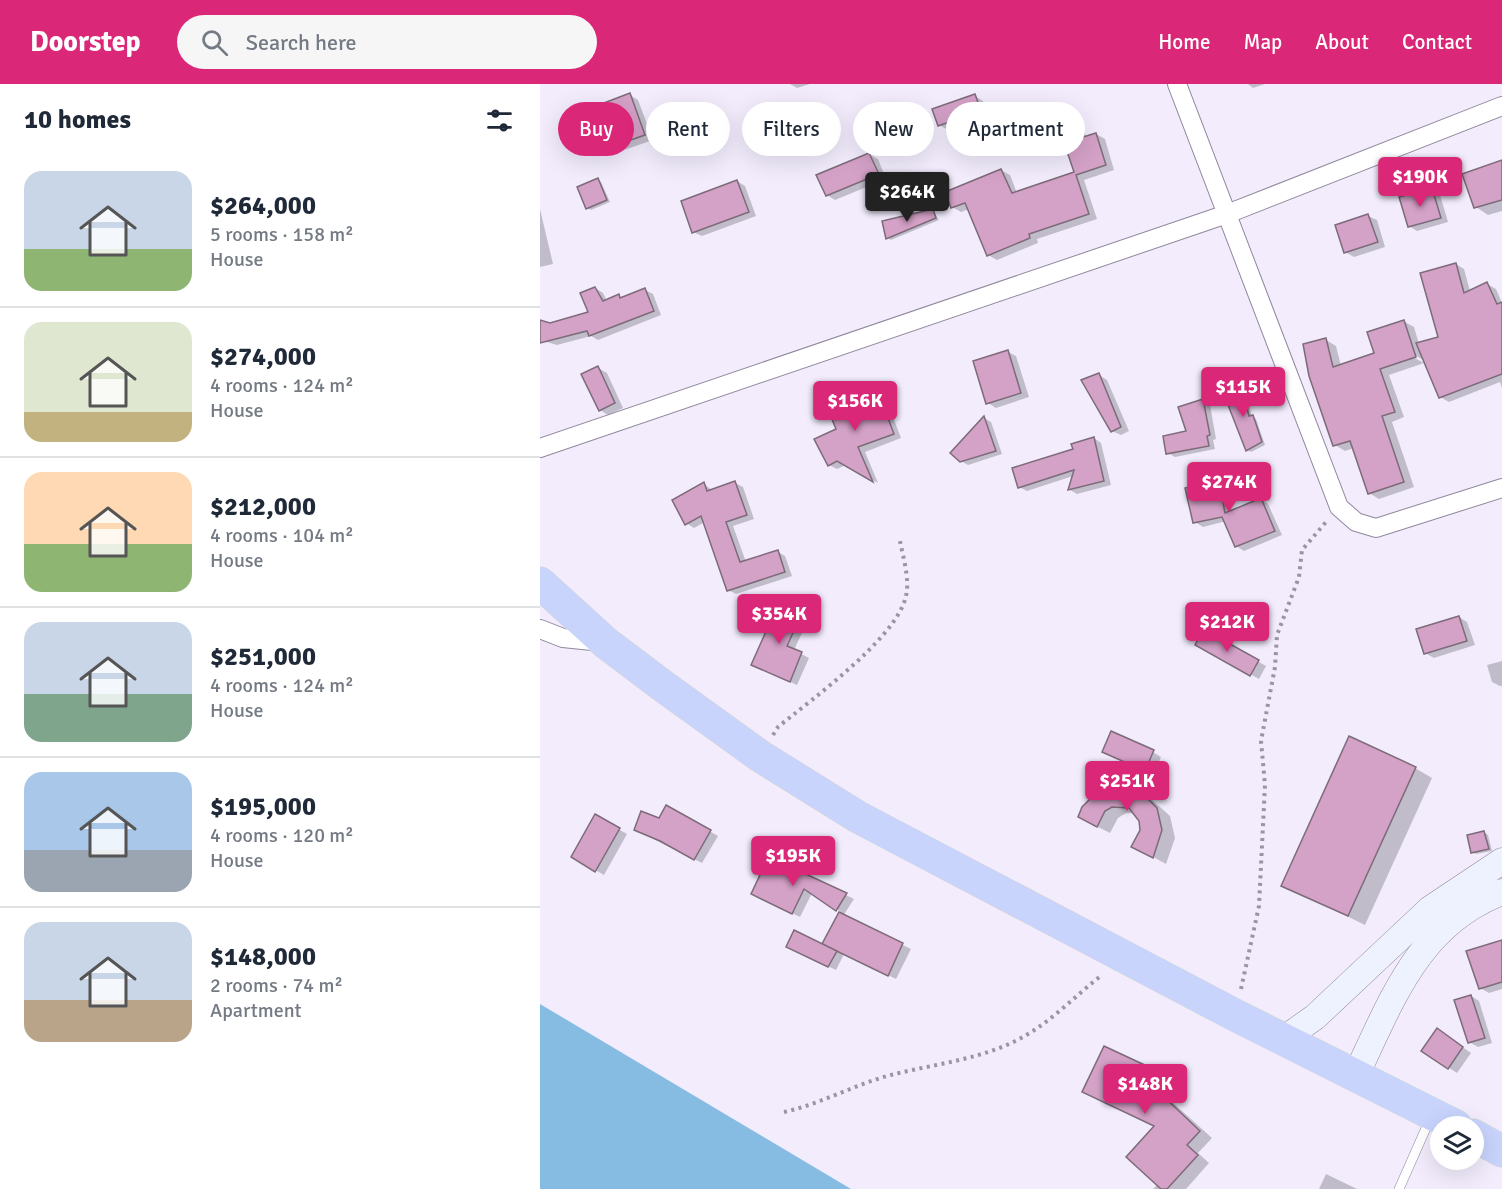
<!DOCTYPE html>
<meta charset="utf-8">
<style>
body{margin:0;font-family:Signika,sans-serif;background:#f6f6f7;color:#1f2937;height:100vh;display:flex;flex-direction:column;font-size:22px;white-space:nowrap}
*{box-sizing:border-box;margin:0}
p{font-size:20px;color:#747a83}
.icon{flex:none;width:33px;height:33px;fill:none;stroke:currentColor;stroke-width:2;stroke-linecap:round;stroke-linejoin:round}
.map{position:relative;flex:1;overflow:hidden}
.side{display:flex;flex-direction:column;background:#fff;width:540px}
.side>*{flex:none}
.banner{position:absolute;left:18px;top:18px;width:570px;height:54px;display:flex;gap:12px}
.buttons{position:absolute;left:890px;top:1032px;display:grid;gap:12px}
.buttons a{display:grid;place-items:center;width:54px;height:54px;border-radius:50%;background:#fff;box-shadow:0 6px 24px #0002;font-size:30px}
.price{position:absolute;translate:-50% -51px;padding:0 14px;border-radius:6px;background:#db2777;color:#fff;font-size:20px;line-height:39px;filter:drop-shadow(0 2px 3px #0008)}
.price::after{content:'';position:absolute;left:50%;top:36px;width:18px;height:14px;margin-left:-9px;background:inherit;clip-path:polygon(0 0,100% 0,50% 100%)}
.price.selected{background:#222;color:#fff}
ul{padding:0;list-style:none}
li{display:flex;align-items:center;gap:18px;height:150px;padding:0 24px}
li+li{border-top:2px solid #e0e1e3}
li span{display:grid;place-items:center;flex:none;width:168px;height:120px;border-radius:18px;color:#555}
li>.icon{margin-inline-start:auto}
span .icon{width:72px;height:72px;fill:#fffc;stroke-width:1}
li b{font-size:26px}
h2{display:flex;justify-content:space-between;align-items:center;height:72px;padding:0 24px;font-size:26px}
.tag{padding:0 21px;border-radius:27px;background:#fff;box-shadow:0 6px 24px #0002;font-size:21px;line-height:54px}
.tag.selected{background:#db2777;color:#fff}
header{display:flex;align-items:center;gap:36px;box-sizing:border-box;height:84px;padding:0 30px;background:#db2777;color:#fff}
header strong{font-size:28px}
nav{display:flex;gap:33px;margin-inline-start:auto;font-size:21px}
.search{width:420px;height:54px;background:#f6f6f7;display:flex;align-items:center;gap:15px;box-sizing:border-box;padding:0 21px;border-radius:33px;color:#747a83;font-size:22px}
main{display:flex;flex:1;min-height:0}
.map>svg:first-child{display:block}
.water{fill:#87bce2}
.shadow{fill:#0003}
.building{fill:#d4a1c7;stroke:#7d6b79;stroke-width:1.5}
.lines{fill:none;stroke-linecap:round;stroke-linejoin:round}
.lane-casing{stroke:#90889c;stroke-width:10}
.street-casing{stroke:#90889c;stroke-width:20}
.secondary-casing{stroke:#90889c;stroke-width:27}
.highway-casing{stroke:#d5d4d6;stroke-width:33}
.path{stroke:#9995a2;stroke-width:4;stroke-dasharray:3 4.5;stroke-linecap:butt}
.lane{stroke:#fff;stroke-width:9}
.street{stroke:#fff;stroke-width:18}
.secondary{stroke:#eef2fe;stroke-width:26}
.highway{stroke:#c8d4fc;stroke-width:32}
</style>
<header>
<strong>Doorstep</strong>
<div class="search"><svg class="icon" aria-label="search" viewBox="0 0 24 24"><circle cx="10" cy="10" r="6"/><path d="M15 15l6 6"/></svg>Search here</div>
<nav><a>Home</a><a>Map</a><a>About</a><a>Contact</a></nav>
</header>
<main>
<section class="side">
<h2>10 homes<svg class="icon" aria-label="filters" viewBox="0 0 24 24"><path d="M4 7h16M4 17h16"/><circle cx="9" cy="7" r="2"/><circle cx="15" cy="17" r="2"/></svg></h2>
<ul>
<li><span style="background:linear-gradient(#c9d6e8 65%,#8fb573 0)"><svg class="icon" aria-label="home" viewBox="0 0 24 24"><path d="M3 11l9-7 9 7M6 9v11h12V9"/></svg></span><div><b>$264,000</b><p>5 rooms · 158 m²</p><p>House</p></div></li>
<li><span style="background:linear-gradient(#dfe7d0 75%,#c2b280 0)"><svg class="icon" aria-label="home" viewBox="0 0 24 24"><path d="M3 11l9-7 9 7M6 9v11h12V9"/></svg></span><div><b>$274,000</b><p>4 rooms · 124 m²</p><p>House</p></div></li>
<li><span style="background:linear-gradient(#ffd9b3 60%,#8fb573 0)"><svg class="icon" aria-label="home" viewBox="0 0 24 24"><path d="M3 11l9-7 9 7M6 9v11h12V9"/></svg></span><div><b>$212,000</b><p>4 rooms · 104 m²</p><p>House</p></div></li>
<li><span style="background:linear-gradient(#c9d6e8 60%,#7fa58c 0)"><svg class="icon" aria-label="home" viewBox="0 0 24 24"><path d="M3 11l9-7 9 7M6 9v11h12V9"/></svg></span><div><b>$251,000</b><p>4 rooms · 124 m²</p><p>House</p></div></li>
<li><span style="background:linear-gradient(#a9c7e8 65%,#9aa5b1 0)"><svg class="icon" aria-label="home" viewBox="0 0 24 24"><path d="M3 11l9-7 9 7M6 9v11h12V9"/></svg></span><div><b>$195,000</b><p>4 rooms · 120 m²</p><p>House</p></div></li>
<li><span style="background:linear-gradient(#c9d6e8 65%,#b9a48a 0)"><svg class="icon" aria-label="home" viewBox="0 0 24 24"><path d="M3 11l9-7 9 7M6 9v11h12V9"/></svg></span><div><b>$148,000</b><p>2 rooms · 74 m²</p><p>Apartment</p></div></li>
</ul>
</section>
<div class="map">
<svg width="962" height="1105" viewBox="0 0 962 1105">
<rect width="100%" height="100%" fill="#f2ecfd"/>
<path class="water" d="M0,920L311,1105H0Z"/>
<g class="shadow">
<path d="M250,0H270L257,4Z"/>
<path d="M708,0H725L713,4Z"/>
<path d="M90,11L98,16L113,56L81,67L72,62Z"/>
<path d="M435,12L443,17L449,32L408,46L399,41Z"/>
<path d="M511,27L519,32L523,44L534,40L543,45L546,53L556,50L565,55L574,86L544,96L557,135L497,155L498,159L457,176L448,171L429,125L421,128L412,123L461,86L470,91L477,109L536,89L522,48L490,59L482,55Z"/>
<path d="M329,70L338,75L346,95L295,116L287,111Z"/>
<path d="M962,77V127L948,131L936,123Z"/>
<path d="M58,96L61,98L70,118L51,126L47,124Z"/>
<path d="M197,97L205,102L216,132L162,152L153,148Z"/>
<path d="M391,97L399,102L404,119L378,127L370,122Z"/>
<path d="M892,106L900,111L908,138L877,147L869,142Z"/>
<path d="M0,125L13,180L0,183Z"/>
<path d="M393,127L399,136L351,156L348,154L344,138Z"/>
<path d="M828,132L837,136L845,163L814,173L805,168Z"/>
<path d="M916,180L924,185L930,207L947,200L956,205L962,219V304L960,298L909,318L900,313L885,277L870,268L869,271L884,279L849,291L864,333L852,338L874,403L839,415L829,409L814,364L805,367L795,361L786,256L796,262L801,282L836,270L863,237L874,243L879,260L900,254Z"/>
<path d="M55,204L63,209L67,217L105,206L113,210L121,231L58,256L51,252L17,261L0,256V237L10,240L50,229Z"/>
<path d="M468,268L476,272L489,313L456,324L448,319Z"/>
<path d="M58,284L67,289L83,324L68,331L60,326Z"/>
<path d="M559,291L567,296L589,347L581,351L572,347Z"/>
<path d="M700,304L704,306L712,333L716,335L725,361L711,368L707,366Z"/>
<path d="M337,307L345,312L361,354L325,368L338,399L306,381L297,385L289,381L298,345Z"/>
<path d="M663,317L670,321L676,355L673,356L675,365L635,373L628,369L648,349Z"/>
<path d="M444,334L451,338L462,370L428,381L421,377Z"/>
<path d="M554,354L561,359L571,401L537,410L530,406L533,392L487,407L479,403Z"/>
<path d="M678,398L686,402L691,428L721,415L728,420L742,451L704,467L696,462L686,437L663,443L655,438Z"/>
<path d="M195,399L203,403L214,435L193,442L206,478L238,468L245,472L252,492L196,510L188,506L165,438L154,444L146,439L164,400L173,407Z"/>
<path d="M240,520L268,536L254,566L269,574L257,601L220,584Z"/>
<path d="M919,533L927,538L935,561L894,574L885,569Z"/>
<path d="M663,547L726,582L719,595L657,560Z"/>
<path d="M962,577V602H960L952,598L947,581Z"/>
<path d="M613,668L621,673L613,691L572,672Z"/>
<path d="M875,684L892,694L825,841L743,801Z"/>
<path d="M604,689L616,696L609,713L630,732L635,754L626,780L593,762L601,746L597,729H586L578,734L570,749L552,740L558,708Z"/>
<path d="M127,723L178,752L162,779L95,746L120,736Z"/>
<path d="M55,732L87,750L64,791L33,773Z"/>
<path d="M944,748L948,751L952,767L936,770L933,768Z"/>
<path d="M230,774L314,815L303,832L371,865L356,895L304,870L296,886L255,867L290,865L284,859L301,828L272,809L260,833L220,814Z"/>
<path d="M962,857V905L949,909L940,904Z"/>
<path d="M931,912L939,917L952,959L938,963L929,958Z"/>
<path d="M905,951L931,969L917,989L883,967Z"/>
<path d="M565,964L638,999L630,1016L672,1054L658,1069L669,1079L646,1105H613L618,1100L616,1043L544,1008Z"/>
<path d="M786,1090L817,1105H779Z"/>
</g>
<g class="building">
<path d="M90,9L105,51L71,63L56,22Z"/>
<path d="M435,10L441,27L398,42L392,25Z"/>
<path d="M511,26L517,43L481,56L475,39Z"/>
<path d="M535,39L540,54L556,49L566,81L536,91L549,130L489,150L490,154L447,172L425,119L411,124L405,108L461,85L472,109L534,88L519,44Z"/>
<path d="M329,69L339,90L286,112L276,91Z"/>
<path d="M962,76V116L934,124L922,90Z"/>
<path d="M58,94L67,116L46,125L37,103Z"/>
<path d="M391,95L397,115L368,123L363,103Z"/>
<path d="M197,96L209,128L152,149L141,117Z"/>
<path d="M892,104L901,134L868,143L859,113Z"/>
<path d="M393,125L396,134L346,155L342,137Z"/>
<path d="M828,130L838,158L804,169L795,141Z"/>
<path d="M916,179L924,209L947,198L957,220L962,218V290L899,314L876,259L898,253L880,189Z"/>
<path d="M55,203L63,217L79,210L80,214L105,204L114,227L49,252L47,247L0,259V236L10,239L48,228L40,209Z"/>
<path d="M864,236L876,273L840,285L855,328L842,332L864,398L828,410L810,357L793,362L769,292L763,260L786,254L793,283L834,269L827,248Z"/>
<path d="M468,266L481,309L446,320L433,277Z"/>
<path d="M58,282L75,319L59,327L41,290Z"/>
<path d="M559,289L581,343L571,348L541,296Z"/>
<path d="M701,302L709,332L713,331L722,358L706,367L683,308Z"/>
<path d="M337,305L354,350L318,363L333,398L297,377L288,382L274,355L296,345L289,328L306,320L305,318Z"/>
<path d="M663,315L670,351L667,352L669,362L626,370L623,352L646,347L638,323Z"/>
<path d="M444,332L456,367L420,378L410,369Z"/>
<path d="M554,353L564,397L528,406L534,386L478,404L472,384L533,365L531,360Z"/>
<path d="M679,396L685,429L721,414L735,447L695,463L682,433L653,439L645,404Z"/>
<path d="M195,397L207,431L186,438L200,478L238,466L245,488L187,507L161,432L145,441L132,416L164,398L167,407Z"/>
<path d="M239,518L261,531L247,562L262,568L250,598L211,581Z"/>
<path d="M919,532L927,557L884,570L876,545Z"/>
<path d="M663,545L719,576L710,592L655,561Z"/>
<path d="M571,647L614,666L605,687L562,668Z"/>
<path d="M809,652L876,683L808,832L741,802Z"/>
<path d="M604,688L597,704L617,724L622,746L613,774L591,763L600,746L599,737L589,724L572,723L565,727L557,743L538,733L542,723L558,707Z"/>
<path d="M126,721L171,746L154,776L120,757L94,746L101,727L119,734Z"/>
<path d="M55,730L80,744L55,788L31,773Z"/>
<path d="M944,747L949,765L931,769L927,751Z"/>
<path d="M229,772L270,792L307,809L296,827L264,805L252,830L211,810Z"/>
<path d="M299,828L363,859L348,892L282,860Z"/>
<path d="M254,846L297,867L288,883L246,863Z"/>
<path d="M962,856V898L939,905L926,867Z"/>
<path d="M931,911L945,954L928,959L914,916Z"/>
<path d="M897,944L923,963L908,985L881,967Z"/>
<path d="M564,962L626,991L619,1008L660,1047L647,1061L658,1071L627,1105H621L586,1073L614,1042L542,1008Z"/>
</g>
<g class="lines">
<g class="lane-casing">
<path id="lane" d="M859,1105L890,1035"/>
</g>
<g class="street-casing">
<g id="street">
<path d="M637,0L799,423L816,438L836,444L962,404"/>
<path d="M0,364L687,130L962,22"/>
<path d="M0,545L23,554L62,558"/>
</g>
</g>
<g class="secondary-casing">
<g id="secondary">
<path d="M744,955L775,933L890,825L962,777"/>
<path d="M816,991C852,916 878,840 962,808"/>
</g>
</g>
<g class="highway-casing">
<g id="highway">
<path d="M0,499L66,559L123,602L220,672L318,733L695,931L916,1042"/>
<path d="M933,1051L962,1067"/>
</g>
</g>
<g class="path">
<path d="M233,651L238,643C272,615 357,554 366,512C370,495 363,473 360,457"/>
<path d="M701,905L719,822L725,701L721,657L735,583L737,551L759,493L762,466L786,438"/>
<path d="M244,1028C280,1020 312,1002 347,992C392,980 442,976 483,953C512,937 536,911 562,891"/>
</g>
<use href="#lane" class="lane"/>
<use href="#street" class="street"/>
<use href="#secondary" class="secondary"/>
<use href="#highway" class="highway"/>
</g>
</svg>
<div class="buttons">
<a><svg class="icon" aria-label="layers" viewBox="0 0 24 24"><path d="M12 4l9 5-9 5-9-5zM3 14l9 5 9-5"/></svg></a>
</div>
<b class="price" style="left:880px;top:124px">$190K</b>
<b class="price selected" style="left:367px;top:139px">$264K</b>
<b class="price" style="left:703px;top:334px">$115K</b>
<b class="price" style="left:315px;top:348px">$156K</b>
<b class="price" style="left:689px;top:429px">$274K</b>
<b class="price" style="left:239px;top:561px">$354K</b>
<b class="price" style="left:687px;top:569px">$212K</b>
<b class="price" style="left:587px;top:728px">$251K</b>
<b class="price" style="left:253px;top:803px">$195K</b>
<b class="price" style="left:605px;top:1031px">$148K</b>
<div class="banner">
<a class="tag selected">Buy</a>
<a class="tag">Rent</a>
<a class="tag">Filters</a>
<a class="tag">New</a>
<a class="tag">Apartment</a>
</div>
</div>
</main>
